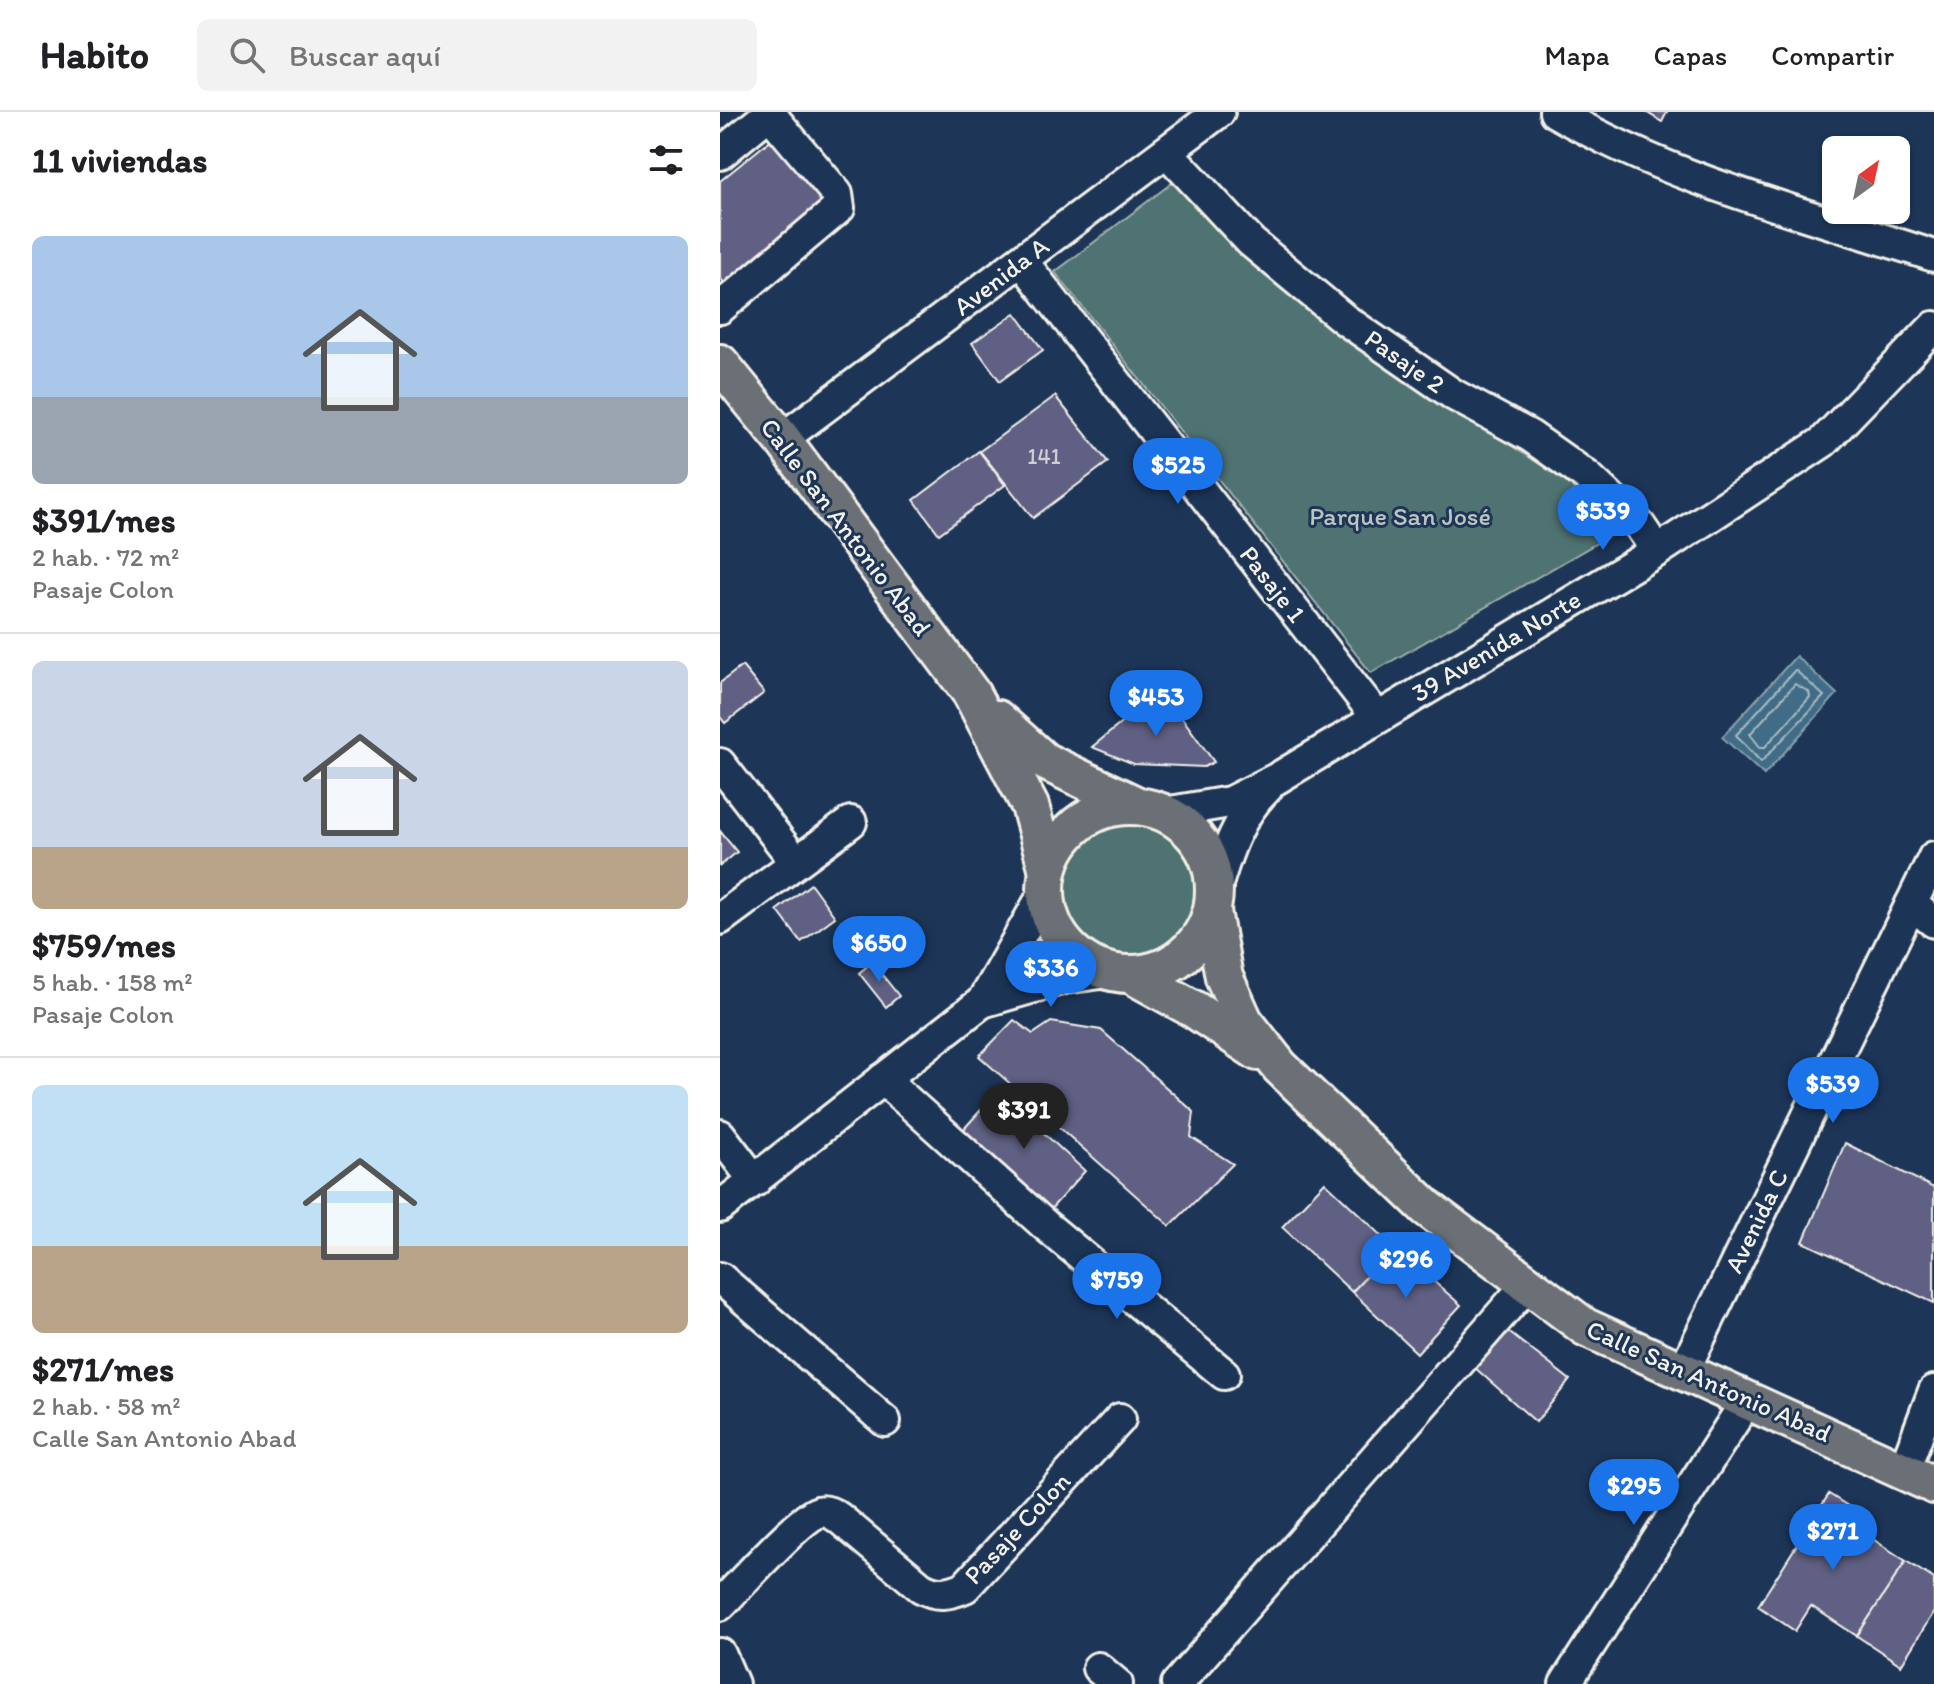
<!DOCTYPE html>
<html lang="es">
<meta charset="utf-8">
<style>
body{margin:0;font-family:Itim,sans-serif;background:#f2f2f2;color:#202124;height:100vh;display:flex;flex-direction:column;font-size:30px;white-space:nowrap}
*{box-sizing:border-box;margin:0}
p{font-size:26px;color:#757577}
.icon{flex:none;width:44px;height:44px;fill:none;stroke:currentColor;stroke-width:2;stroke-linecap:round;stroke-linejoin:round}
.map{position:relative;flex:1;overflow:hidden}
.details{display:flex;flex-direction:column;background:#fff;width:720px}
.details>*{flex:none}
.needle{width:52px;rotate:33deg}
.fabs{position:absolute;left:1102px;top:24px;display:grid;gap:16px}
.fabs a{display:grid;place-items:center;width:88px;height:88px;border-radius:12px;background:#fff;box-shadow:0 2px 6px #0004;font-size:40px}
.price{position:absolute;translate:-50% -68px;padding:0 18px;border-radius:28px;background:#1a73e8;color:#fff;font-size:26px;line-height:52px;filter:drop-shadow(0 2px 4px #0008)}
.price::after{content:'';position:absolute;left:50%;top:48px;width:24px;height:18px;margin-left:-12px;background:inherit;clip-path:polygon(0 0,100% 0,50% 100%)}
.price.selected{background:#222;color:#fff}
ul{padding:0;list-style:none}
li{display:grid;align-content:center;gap:16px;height:424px;padding:0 32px}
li+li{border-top:2px solid #e0e0e0}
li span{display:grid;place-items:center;height:248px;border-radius:12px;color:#555}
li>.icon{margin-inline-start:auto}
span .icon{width:144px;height:144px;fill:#fffc;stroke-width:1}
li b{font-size:34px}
h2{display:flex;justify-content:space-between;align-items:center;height:96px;padding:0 32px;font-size:34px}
header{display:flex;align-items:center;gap:48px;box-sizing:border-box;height:112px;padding:0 40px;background:#fff;border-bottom:2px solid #e0e0e0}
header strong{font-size:38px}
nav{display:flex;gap:44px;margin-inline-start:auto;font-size:28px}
.search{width:560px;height:72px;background:#f2f2f2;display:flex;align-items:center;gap:20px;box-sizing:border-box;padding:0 28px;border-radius:12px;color:#757577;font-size:30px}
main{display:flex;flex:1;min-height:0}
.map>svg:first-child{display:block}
.green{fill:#4f7272;stroke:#a2b2ad;stroke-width:2}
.water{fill:#416c87;stroke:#89a1ae;stroke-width:2}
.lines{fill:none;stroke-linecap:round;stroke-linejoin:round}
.shore{stroke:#acbcc1;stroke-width:2}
.building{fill:#5f6083;stroke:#f4f1e8;stroke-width:2}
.minor-casing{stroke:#f4f1e8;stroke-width:36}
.major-casing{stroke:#f4f1e8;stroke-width:42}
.minor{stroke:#1d3557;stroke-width:30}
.major{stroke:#6b6f75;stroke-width:36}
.labels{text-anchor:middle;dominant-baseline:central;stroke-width:6;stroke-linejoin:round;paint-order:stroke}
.number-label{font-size:22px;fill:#cfcdcf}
.street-label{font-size:26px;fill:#f4f1e8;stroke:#1d3557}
.park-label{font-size:26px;fill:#bac5bf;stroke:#1d3557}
</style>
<header>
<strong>Habito</strong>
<div class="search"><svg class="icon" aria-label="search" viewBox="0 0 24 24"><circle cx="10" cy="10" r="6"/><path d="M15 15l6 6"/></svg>Buscar aquí</div>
<nav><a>Mapa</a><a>Capas</a><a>Compartir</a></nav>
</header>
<main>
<section class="details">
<h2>11 viviendas<svg class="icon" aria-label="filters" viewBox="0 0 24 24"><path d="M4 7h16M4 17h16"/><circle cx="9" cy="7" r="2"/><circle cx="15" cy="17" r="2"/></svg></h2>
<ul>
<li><span style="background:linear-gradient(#a9c7e8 65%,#9aa5b1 0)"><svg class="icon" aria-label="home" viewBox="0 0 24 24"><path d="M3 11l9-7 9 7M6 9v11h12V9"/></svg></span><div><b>$391/mes</b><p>2 hab. · 72 m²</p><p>Pasaje Colon</p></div></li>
<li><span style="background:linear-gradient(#c9d6e8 75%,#b9a48a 0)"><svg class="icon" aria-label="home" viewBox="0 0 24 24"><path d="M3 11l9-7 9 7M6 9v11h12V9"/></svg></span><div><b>$759/mes</b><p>5 hab. · 158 m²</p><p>Pasaje Colon</p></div></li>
<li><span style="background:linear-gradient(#bfe0f5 65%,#b9a48a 0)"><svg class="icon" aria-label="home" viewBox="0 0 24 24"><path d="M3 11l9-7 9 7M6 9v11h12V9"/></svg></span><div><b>$271/mes</b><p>2 hab. · 58 m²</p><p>Calle San Antonio Abad</p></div></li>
</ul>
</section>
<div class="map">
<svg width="1214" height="1572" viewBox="0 0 1214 1572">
<rect width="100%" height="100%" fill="#1d3557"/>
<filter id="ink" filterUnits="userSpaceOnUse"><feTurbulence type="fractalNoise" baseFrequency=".0125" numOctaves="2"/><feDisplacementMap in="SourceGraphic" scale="16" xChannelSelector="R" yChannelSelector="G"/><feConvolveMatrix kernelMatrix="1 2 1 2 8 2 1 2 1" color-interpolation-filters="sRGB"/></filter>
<g filter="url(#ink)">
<g class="green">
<path d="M457,67L516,134L631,232L853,373L889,424L651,561L335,160Z"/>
<circle cx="410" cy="778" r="69"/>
</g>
<path class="water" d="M1076,544L1117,582L1044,663L1002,625Z"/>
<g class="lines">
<g class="shore">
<path d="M1075,558L1104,584L1041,650L1016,623Z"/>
<path d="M1075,572L1089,580L1090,585L1045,635H1040L1030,622Z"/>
</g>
</g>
<g class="building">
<path d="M926,0H947L942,10Z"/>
<path d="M58,22L116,93L11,179L0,166V69Z"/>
<path d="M295,201L323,238L280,269L252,231Z"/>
<path d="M335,284L388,350L313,406L260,339Z"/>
<path d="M259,339L285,373L219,422L194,388Z"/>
<path d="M22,554L44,581L5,611L0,605V571Z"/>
<path d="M442,578L494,650L484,655L414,652L372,635Z"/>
<path d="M0,719L17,740L0,754Z"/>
<path d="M91,772L115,805L81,830L57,798Z"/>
<path d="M152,850L179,884L166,895L139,861Z"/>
<path d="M294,908L313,922L331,910L381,918L474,1000L471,1025L513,1052L450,1114L259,944Z"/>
<path d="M278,979L365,1059L329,1099L242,1019Z"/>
<path d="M1125,1031L1214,1076V1191L1083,1130Z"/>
<path d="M605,1070L674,1135L632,1180L562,1115Z"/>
<path d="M674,1135L741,1193L697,1241L632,1180Z"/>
<path d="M786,1218L850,1268L816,1310L754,1255Z"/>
<path d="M1109,1382L1147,1406L1139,1418L1186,1449L1137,1524L1091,1494L1075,1519L1038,1494Z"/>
<path d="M1186,1449L1214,1467V1500L1181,1553L1137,1524Z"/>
</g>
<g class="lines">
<g class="minor-casing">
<g id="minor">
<path d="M835,0C953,69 1085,101 1214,144"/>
<path d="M447,40L531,130L624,207L734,283L810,324L868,365L920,414L937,439"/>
<path d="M0,42L51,0"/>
<path d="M302,149L657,605"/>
<path d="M0,196L119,96L117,82L50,2"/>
<path d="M62,327L499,0"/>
<path d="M0,652L76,750"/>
<path d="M444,701L510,690L556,667L937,439L1103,330L1214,215"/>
<path d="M495,779C506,742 518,704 547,676"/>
<path d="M1191,792L1214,810"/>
<path d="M0,807L131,710"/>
<path d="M262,890L345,866L388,860"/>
<path d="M163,967L325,1113L504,1262"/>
<path d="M0,1023L35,1069"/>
<path d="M0,1095L262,890L325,780"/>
<path d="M0,1166L165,1309"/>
<path d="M964,1258L1214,745"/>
<path d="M1184,1358L1214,1279"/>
<path d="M0,1493C20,1473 75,1411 96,1401C104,1397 112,1401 119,1406L201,1475C217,1484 229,1482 245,1475L400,1307"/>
<path d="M0,1542L13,1572"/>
<path d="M378,1556L397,1572"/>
<path d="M457,1572L806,1174"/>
<path d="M845,1572L1028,1287"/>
</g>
</g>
<g class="major-casing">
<g id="major">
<path d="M0,251L62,327L251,581L310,694L328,759"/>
<path d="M277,607L324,649L416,693"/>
<circle cx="410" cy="778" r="84"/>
<path d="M492,799L504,865L524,909L560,955L707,1096L865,1215L1214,1373"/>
<path d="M410,862L475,898L538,940"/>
</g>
</g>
<use href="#minor" class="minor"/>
<use href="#major" class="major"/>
</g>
</g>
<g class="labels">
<g class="number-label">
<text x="324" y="344">141</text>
</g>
<g class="street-label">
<text transform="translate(281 164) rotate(-37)">Avenida A</text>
<text transform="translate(685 249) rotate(35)">Pasaje 2</text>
<text transform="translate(126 415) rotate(53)">Calle San Antonio Abad</text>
<text transform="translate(553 472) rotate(52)">Pasaje 1</text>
<text transform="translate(776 534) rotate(-31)">39 Avenida Norte</text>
<text transform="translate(1036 1109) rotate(-64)">Avenida C</text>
<text transform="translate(989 1269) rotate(24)">Calle San Antonio Abad</text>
<text transform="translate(297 1416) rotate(-47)">Pasaje Colon</text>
</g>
<g class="park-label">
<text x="680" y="404">Parque San José</text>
</g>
</g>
</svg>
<div class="fabs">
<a><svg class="needle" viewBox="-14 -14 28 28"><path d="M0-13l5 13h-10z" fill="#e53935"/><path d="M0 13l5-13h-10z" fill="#757577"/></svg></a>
</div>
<b class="price" style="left:458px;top:394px">$525</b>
<b class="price" style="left:883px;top:440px">$539</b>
<b class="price" style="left:436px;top:626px">$453</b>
<b class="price" style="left:159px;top:872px">$650</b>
<b class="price" style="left:331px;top:897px">$336</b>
<b class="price" style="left:1113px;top:1013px">$539</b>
<b class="price selected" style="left:304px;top:1039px">$391</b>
<b class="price" style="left:686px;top:1188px">$296</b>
<b class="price" style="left:397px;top:1209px">$759</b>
<b class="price" style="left:914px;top:1415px">$295</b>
<b class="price" style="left:1113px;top:1460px">$271</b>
</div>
</main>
